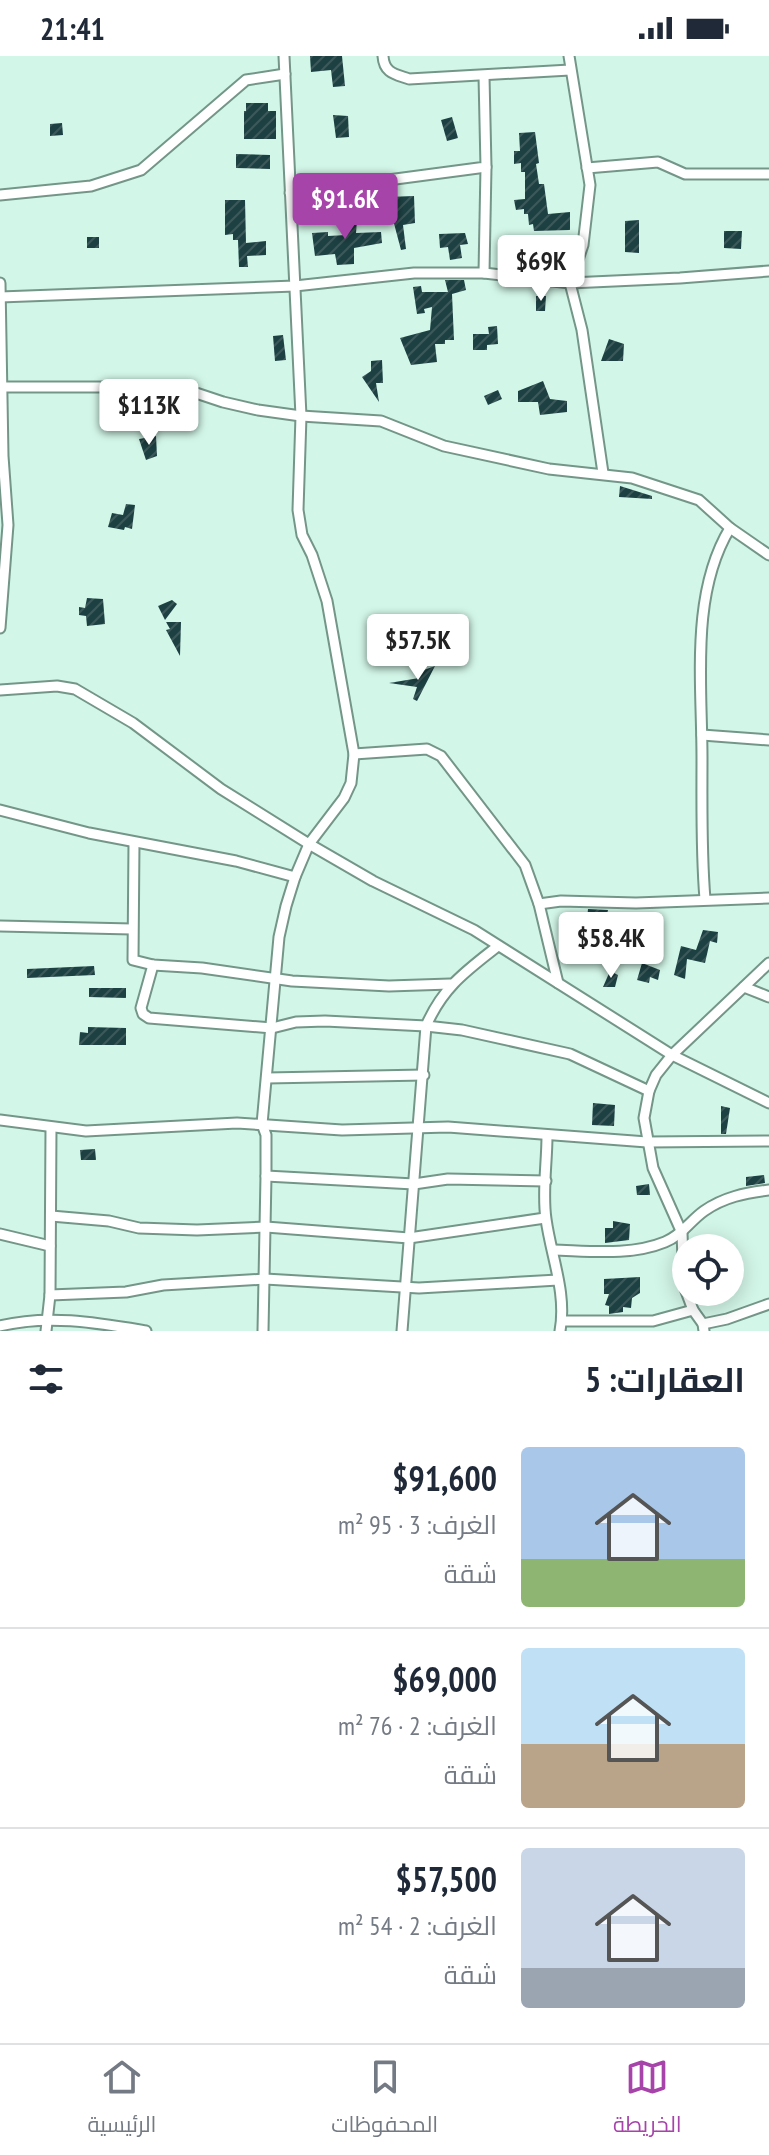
<!DOCTYPE html>
<html lang="ar">
<meta charset="utf-8">
<style>
body{margin:0;font-family:"PT Sans Narrow",Cairo,sans-serif;background:#f6f6f7;color:#1f2937;direction:rtl;height:100vh;display:flex;flex-direction:column;font-size:30px;white-space:nowrap}
*{box-sizing:border-box;margin:0}
p{font-size:26px;color:#747a83}
.icon{flex:none;width:44px;height:44px;fill:none;stroke:currentColor;stroke-width:2;stroke-linecap:round;stroke-linejoin:round}
.map{position:relative;height:1275px;overflow:hidden;direction:ltr}
.sheet{display:flex;flex-direction:column;background:#fff;flex:1}
.sheet>*{flex:none}
.tools{position:absolute;left:672px;top:1178px;display:grid;gap:16px}
.tools a{display:grid;place-items:center;width:72px;height:72px;border-radius:50%;background:#fff;box-shadow:0 4px 20px #0003;font-size:40px}
.price{position:absolute;translate:-50% -68px;padding:0 18px;border-radius:8px;background:#fff;color:#222;font-size:26px;line-height:52px;filter:drop-shadow(0 2px 4px #0008)}
.price::after{content:'';position:absolute;left:50%;top:48px;width:24px;height:18px;margin-left:-12px;background:inherit;clip-path:polygon(0 0,100% 0,50% 100%)}
.price.on{background:#a744aa;color:#fff}
ul{padding:0;list-style:none}
li{display:flex;align-items:center;gap:24px;height:200px;padding:0 24px}
li+li{border-top:2px solid #e0e1e3}
li span{display:grid;place-items:center;flex:none;width:224px;height:160px;border-radius:8px;color:#555}
li>.icon{margin-inline-start:auto}
span .icon{width:96px;height:96px;fill:#fffc;stroke-width:1}
li b{font-size:34px}
h2{display:flex;justify-content:space-between;align-items:center;height:96px;padding:0 24px;font-size:34px}
.status{display:flex;justify-content:space-between;align-items:center;height:56px;padding:0 40px;background:#fff;direction:ltr}
.status svg{height:22px;fill:currentColor}
.tab-bar{display:flex;justify-content:space-around;align-items:center;height:112px;border-top:2px solid #e0e1e3;background:#fff;font-size:22px;color:#747a83}
.tab-bar a{display:grid;justify-items:center;gap:4px}
.tab-bar .on{color:#a744aa}
.map>svg:first-child{display:block}
.building{fill:url(#building-hatch)}
.lines{fill:none;stroke-linecap:round;stroke-linejoin:round}
.street-casing{stroke:#749689;stroke-width:13}
.street{stroke:#fff;stroke-width:9}
</style>
<div class="status"><b>21:41</b><svg viewBox="0 0 49 12"><path d="M0 12V9h3v3zM5 12V6h3v6zM10 12V3h3v9zM15 12V0h3v12zM26 1h20v11H26zM47 4h2v5h-2z"/></svg></div>
<div class="map">
<svg width="769" height="1275" viewBox="0 0 769 1275">
<defs>
<pattern id="building-hatch" width="6" height="6" patternUnits="userSpaceOnUse" patternTransform="scale(2)"><rect width="6" height="6" fill="#1d4143"/><path d="M-1 1l2-2M0 6l6-6M5 7l2-2" fill="none" stroke="#3c595a"/></pattern>
</defs>
<rect width="100%" height="100%" fill="#d2f6e8"/>
<g class="building">
<path d="M310,0H342L345,30L333,31L331,14L311,16Z"/>
<path d="M246,47H268V55H276V83H244V55H246Z"/>
<path d="M333,59L348,60L349,81L336,82Z"/>
<path d="M452,61L458,82L447,85L441,64Z"/>
<path d="M62,67L63,79L50,80V68Z"/>
<path d="M535,76L539,107L536,108L539,128H544L548,158L570,156V174L534,175L533,168L529,169L528,158H524V153L516,154L514,144L525,143V116H521V107L514,108V95H520L519,77Z"/>
<path d="M236,98L270,99V113L236,112Z"/>
<path d="M414,140L415,167L403,169L406,193L401,194L387,141Z"/>
<path d="M225,144H245L246,187L266,185V199L247,200L248,211H239L238,184H233V178L225,179Z"/>
<path d="M348,153H358L356,177L381,176L382,187L354,192V208L337,209L335,198L315,200L312,177L328,176V180L346,179Z"/>
<path d="M639,164V197L625,196V165Z"/>
<path d="M724,175H742L741,193L724,192Z"/>
<path d="M465,177L468,188L460,189L462,202L450,204L448,191L440,192L439,178Z"/>
<rect x="87" y="181" width="12" height="11"/>
<path d="M445,224H464L466,234L452,238L454,284H445V288H435L437,306L411,309L400,282L430,274L432,251L424,253L425,257L417,258L413,231L421,230L422,236H448Z"/>
<path d="M536,240H546L545,255H536Z"/>
<path d="M497,270L498,288L487,289V294H473V278H489L488,271Z"/>
<path d="M283,279L286,304L275,305L273,280Z"/>
<path d="M609,283L624,288L623,305H601Z"/>
<path d="M382,304L383,327H376L379,346L362,321L371,315V305Z"/>
<path d="M543,325L550,343L567,345V356L540,359L538,346H518V335Z"/>
<path d="M498,334L502,343L488,349L484,340Z"/>
<path d="M156,380L157,400L146,404L139,383Z"/>
<path d="M620,430L652,440V443L619,441Z"/>
<path d="M126,448L135,449L132,473L125,471L124,474L108,471L112,457L123,459Z"/>
<path d="M87,542L103,543L105,568L87,570L86,560L79,559V551L85,552Z"/>
<path d="M172,544L177,548L165,564L158,550Z"/>
<path d="M166,566H181L180,600L166,574L170,573Z"/>
<path d="M435,610L417,645L413,643L417,631L389,627L419,622L421,615Z"/>
<path d="M588,853L608,854L604,874L586,873Z"/>
<path d="M703,874L718,876L717,887L710,885L705,907L687,903L685,923L674,919L681,890L696,894Z"/>
<path d="M642,907L660,914L658,924L650,921L649,927L637,924Z"/>
<path d="M94,910L95,919L27,922V913Z"/>
<path d="M610,915L618,919L615,931H603Z"/>
<path d="M89,932H126V942L89,941Z"/>
<path d="M88,971L126,972V989H79L80,976L88,977Z"/>
<path d="M593,1047L615,1049L614,1070L592,1069Z"/>
<path d="M721,1050L730,1052L726,1078H721Z"/>
<path d="M95,1093L96,1104H81L80,1094Z"/>
<path d="M764,1119L765,1127L746,1130V1121Z"/>
<path d="M649,1128L650,1139H637L636,1130Z"/>
<path d="M613,1165L630,1168L629,1184L605,1187V1172H613Z"/>
<path d="M640,1221V1237L632,1242L631,1252L623,1251V1256L609,1258V1250L605,1249L609,1238H604V1223Z"/>
</g>
<g class="lines">
<g class="street-casing">
<g id="street">
<path d="M383,0C384,17 395,18 409,23L570,14"/>
<path d="M569,0L590,129L583,189L570,227L582,274L603,417"/>
<path d="M587,112L658,106L685,118H769"/>
<path d="M290,137L486,111L484,20"/>
<path d="M0,139L91,130L141,114L246,24L285,18"/>
<path d="M484,217L486,111"/>
<path d="M0,227L3,400L8,469L0,572"/>
<path d="M0,241L295,230L414,217H484L570,227L680,222L769,215"/>
<path d="M0,331H178L223,346L258,354L301,360L381,365L444,390L549,413L632,422L699,444L730,472L769,499"/>
<path d="M0,634L57,630L75,633L133,667L221,733L309,788L373,825L474,874L672,999L769,1047"/>
<path d="M702,679L769,684"/>
<path d="M354,698L427,693L441,700L525,809L539,848L558,927"/>
<path d="M0,754L89,777L236,805L295,821"/>
<path d="M134,787L133,904L153,909L202,912L292,925L389,930L450,928"/>
<path d="M705,843C701,796 702,749 702,702C702,627 690,538 730,472"/>
<path d="M539,848L561,845L636,847L769,842"/>
<path d="M0,870L132,873"/>
<path d="M153,909L141,952L143,958L149,962L272,972L296,966L325,965L426,970L462,974L570,998L649,1035"/>
<path d="M744,931L769,941"/>
<path d="M267,1022L424,1019"/>
<path d="M0,1064L86,1075L237,1067L342,1074L448,1071L647,1086L769,1085"/>
<path d="M547,1080C547,1107 542,1137 546,1163C551,1200 567,1237 560,1275"/>
<path d="M266,1120L414,1128L448,1123L546,1125"/>
<path d="M51,1160L109,1165L139,1172L197,1174L266,1171L409,1182L545,1162"/>
<path d="M0,1178L50,1190"/>
<path d="M553,1194C590,1195 631,1200 665,1186C682,1179 690,1165 704,1155C724,1141 745,1137 769,1134"/>
<path d="M50,1239L126,1236L163,1229L265,1223L419,1232L558,1224"/>
<path d="M562,1265H653L693,1254"/>
<path d="M703,1268L727,1263L769,1248"/>
<path d="M0,1270C48,1258 98,1267 146,1275"/>
<path d="M46,1275L50,1239L51,1072"/>
<path d="M263,1275L266,1120V1079L262,1068L279,881L286,850L295,821L309,788L344,742L351,727L354,698L327,545L312,499L302,479L298,454L301,360L284,0"/>
<path d="M402,1275L426,970C443,931 466,915 498,890"/>
<path d="M704,1275L703,1268L693,1254L684,1230L682,1177L653,1112L644,1062L649,1035L656,1019L672,999L769,907"/>
</g>
</g>
<use href="#street" class="street"/>
</g>
</svg>
<div class="tools">
<a><svg class="icon" aria-label="locate" viewBox="0 0 24 24"><circle cx="12" cy="12" r="6"/><path d="M12 2v4M12 18v4M2 12h4M18 12h4"/></svg></a>
</div>
<b class="price on" style="left:345px;top:185px">$91.6K</b>
<b class="price" style="left:541px;top:247px">$69K</b>
<b class="price" style="left:149px;top:391px">$113K</b>
<b class="price" style="left:418px;top:626px">$57.5K</b>
<b class="price" style="left:611px;top:924px">$58.4K</b>
</div>
<section class="sheet">
<h2>العقارات: 5<svg class="icon" aria-label="filters" viewBox="0 0 24 24"><path d="M4 7h16M4 17h16"/><circle cx="9" cy="7" r="2"/><circle cx="15" cy="17" r="2"/></svg></h2>
<ul>
<li><span style="background:linear-gradient(#a9c7e8 70%,#8fb573 0)"><svg class="icon" aria-label="home" viewBox="0 0 24 24"><path d="M3 11l9-7 9 7M6 9v11h12V9"/></svg></span><div><b>$91,600</b><p>الغرف: 3 · 95 m²</p><p>شقة</p></div></li>
<li><span style="background:linear-gradient(#bfe0f5 60%,#b9a48a 0)"><svg class="icon" aria-label="home" viewBox="0 0 24 24"><path d="M3 11l9-7 9 7M6 9v11h12V9"/></svg></span><div><b>$69,000</b><p>الغرف: 2 · 76 m²</p><p>شقة</p></div></li>
<li><span style="background:linear-gradient(#c9d6e8 75%,#9aa5b1 0)"><svg class="icon" aria-label="home" viewBox="0 0 24 24"><path d="M3 11l9-7 9 7M6 9v11h12V9"/></svg></span><div><b>$57,500</b><p>الغرف: 2 · 54 m²</p><p>شقة</p></div></li>
</ul>
</section>
<nav class="tab-bar">
<a class="on"><svg class="icon" aria-label="map" viewBox="0 0 24 24"><path d="M3 6l6-2 6 2 6-2v14l-6 2-6-2-6 2zM9 4v14M15 6v14"/></svg>الخريطة</a>
<a><svg class="icon" aria-label="saved" viewBox="0 0 24 24"><path d="M7 4h10v16l-5-4-5 4z"/></svg>المحفوظات</a>
<a><svg class="icon" aria-label="home" viewBox="0 0 24 24"><path d="M3 11l9-7 9 7M6 9v11h12V9"/></svg>الرئيسية</a>
</nav>
